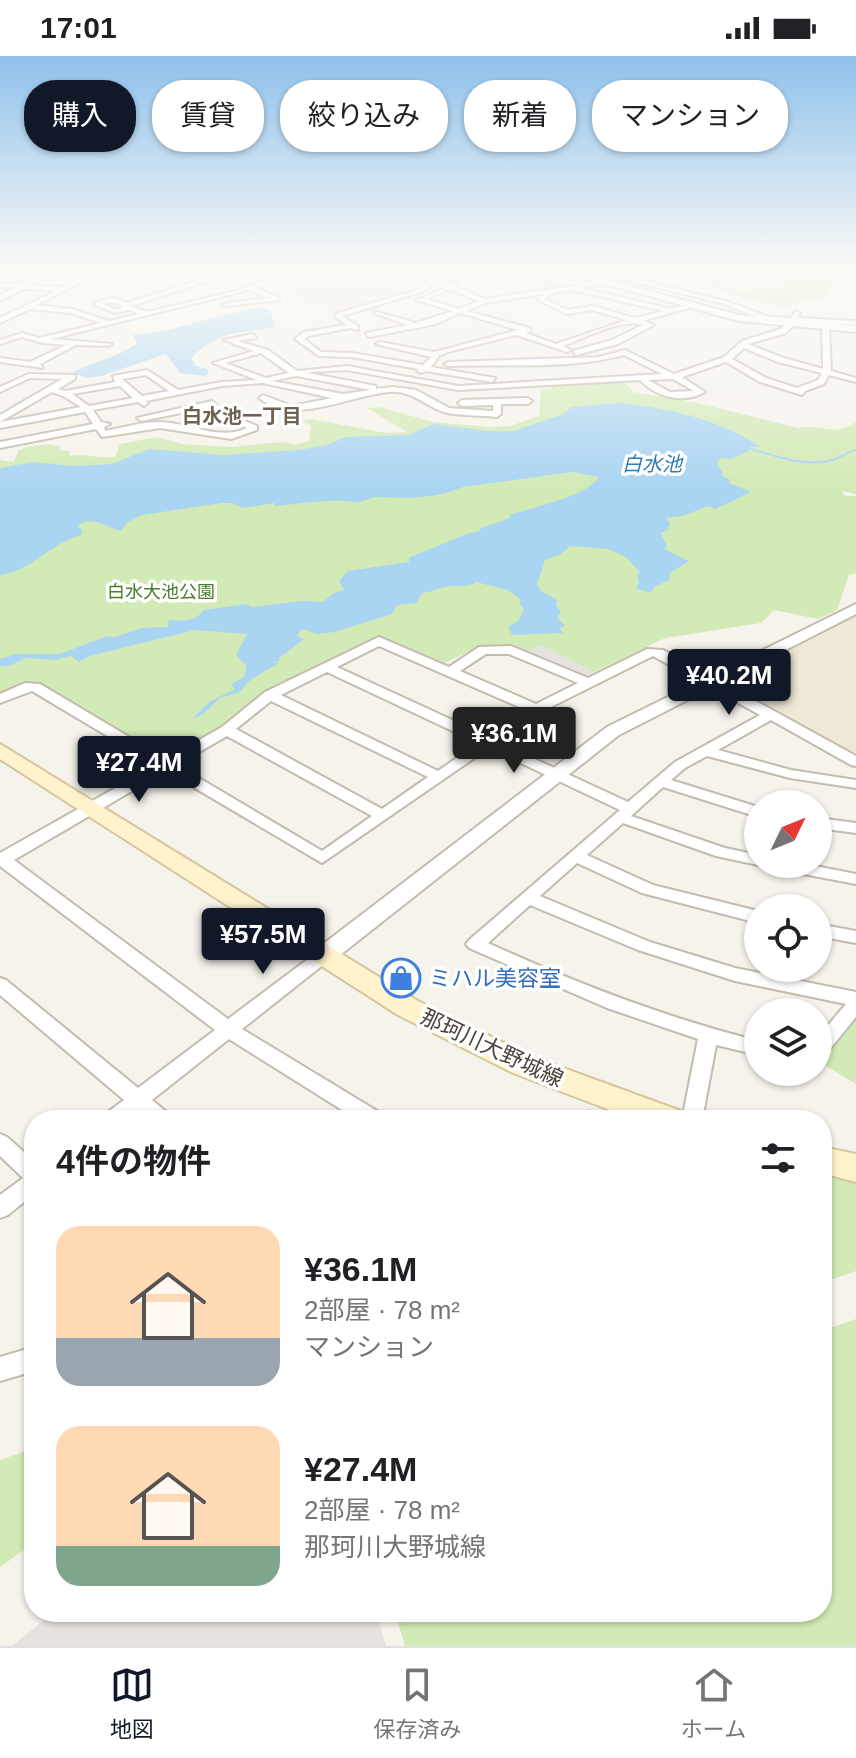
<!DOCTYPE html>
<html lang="ja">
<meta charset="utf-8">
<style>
body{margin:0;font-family:Arial,"Noto Sans JP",sans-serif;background:#f2f2f2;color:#202124;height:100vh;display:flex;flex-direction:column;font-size:30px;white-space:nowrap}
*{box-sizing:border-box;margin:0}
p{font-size:26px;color:#757577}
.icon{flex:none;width:44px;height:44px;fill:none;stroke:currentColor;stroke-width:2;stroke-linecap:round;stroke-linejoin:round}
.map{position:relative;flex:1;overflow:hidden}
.panel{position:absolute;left:24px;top:1054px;width:808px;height:512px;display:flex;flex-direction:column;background:#fff;border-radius:32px;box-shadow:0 2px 6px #0004}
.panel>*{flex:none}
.top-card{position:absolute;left:24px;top:24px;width:808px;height:72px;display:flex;gap:16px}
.needle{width:52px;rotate:47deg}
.tools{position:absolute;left:744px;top:734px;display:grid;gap:16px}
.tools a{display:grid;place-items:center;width:88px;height:88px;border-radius:50%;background:#fff;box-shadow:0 2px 6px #0004;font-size:40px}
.price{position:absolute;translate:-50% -68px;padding:0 18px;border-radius:8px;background:#111827;color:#fff;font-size:26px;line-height:52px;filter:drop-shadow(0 2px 4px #0008)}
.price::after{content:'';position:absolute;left:50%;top:48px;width:24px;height:18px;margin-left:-12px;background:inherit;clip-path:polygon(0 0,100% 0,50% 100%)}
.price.on{background:#222;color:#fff}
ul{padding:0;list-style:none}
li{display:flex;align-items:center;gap:24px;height:200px;padding:0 32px}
li span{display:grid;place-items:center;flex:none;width:224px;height:160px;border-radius:24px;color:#555}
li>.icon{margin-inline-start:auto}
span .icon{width:96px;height:96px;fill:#fffc;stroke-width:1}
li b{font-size:34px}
h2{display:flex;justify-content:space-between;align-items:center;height:96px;padding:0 32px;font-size:34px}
.pill{padding:0 28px;border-radius:32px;background:#fff;box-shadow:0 2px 6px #0004;font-size:28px;line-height:72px}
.pill.on{background:#111827;color:#fff}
.status{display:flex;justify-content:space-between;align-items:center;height:56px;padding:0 40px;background:#fff;direction:ltr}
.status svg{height:22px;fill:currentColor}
.menu{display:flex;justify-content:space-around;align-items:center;height:112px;border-top:2px solid #e0e0e0;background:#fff;font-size:22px;color:#757577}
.menu a{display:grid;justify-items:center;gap:4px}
.menu .on{color:#111827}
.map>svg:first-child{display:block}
.industrial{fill:#e6e2dd}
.education{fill:#efe8d6}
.green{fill:#d2eab5}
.parking{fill:#e5e3e0}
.water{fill:#a9d4f2}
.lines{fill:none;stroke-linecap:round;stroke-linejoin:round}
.stream{stroke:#a9d4f2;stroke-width:2}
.minor-casing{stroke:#c2bbae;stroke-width:4}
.tertiary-casing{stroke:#c2bbae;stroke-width:4}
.secondary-casing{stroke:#d6c79b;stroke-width:4}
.minor{fill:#fff;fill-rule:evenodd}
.tertiary{fill:#fff;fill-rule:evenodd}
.secondary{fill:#fff3cd;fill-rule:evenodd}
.labels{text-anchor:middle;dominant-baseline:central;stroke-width:7;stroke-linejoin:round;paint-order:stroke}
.far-park-label{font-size:18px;fill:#4a7f2a;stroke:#fff}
.far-neighbourhood-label{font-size:20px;font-weight:bold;fill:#6e6250;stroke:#fff}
.far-water-label{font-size:20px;font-style:italic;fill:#2e7ab2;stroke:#fff}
.shop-label{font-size:22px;fill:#366cbe;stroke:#fff;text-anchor:start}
.street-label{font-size:22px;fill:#4b4439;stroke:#fff}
</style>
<div class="status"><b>17:01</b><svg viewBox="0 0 49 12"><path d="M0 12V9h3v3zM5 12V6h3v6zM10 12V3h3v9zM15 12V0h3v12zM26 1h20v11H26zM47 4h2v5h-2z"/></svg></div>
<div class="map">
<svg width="856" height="1590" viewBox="0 0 856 1590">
<rect width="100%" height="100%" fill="#f6f3ec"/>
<path class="industrial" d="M54,1556H376L386,1590H12Z"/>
<g class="education">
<path d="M332,211H431L437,213L423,232L339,256L272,232Z"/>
<path d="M856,558V701L820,679L722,630L724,625Z"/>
</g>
<g class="green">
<path d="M652,211H672L714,221L741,235L788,229L768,223L800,217L803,211L856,215V228L832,226L825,242L793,247L788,251C741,246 698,223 652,211Z"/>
<path d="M621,322L633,336L698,347L798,372C821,367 834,382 856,366V438L842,435L845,440H856V517L849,519L837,554L818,563L774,554L761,567L665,582L584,621L513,589L479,591L444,607L386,583L376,582L266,635L225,671L169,702H161L35,629L0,641V404L14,406L19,394C34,388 45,388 60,390L59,394L70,395L69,400C85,397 102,403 115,401L120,388L156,381L183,388L228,391L283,386L295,389L309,385L311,370L302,365L311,363L386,377L407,376L367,352L380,351L433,366L489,371L510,370L539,360L541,334L551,333L554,328Z"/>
<path d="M856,959V1028L818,1005Z"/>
<path d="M822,1116L856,1121V1215L822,1227Z"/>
<path d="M856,1263V1590H405L395,1556H822V1275Z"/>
<path d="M34,1392V1487L0,1511V1404Z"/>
</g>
<path class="parking" d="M541,589L595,616L584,621L526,596Z"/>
<g class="water">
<path d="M263,252L270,254L275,271C239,278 220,274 191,302L196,310L207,313L209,317L205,320L180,317L166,298L101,320L88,322L72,317C93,305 118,302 137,287L133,279C178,276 219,256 263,252Z"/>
<path d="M620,347C668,352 722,364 760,391H747L749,395L731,403L720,402L717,408L723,417L721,419L730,424L729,427L751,436L715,453L708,450L683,460L666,462L670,468L667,475L660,477L667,489L664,493L689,505L670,517L669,524L654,531L651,537L636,532L639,526L637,519L640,516L626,501L608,493L570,490L559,499L545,504L537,529L541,535L557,544L556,549L561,555L557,562L565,569L560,573L563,577L512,579L508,571L518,565L524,553L519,547L521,544L508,534L476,526C466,533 457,528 445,531C436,533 432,536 422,537L417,547L397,549L392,558L334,576L316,578L304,573L300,575L297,580L304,583L278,603L280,605L272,606L279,607L250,624L240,636L220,642L202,659L192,663L209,646L235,633L231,628L244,621L247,610L236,599L247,578L195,574L90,600L79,606L71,600L55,604L25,602L9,610H0V603L15,598H60L107,580L115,581L142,572L168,571L169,564C185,565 195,566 204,554L247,548L251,551L303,545L323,546L334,537L344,534L339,525L348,515L409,506V502L469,477L481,475L479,473L510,462V459C533,451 586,441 599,421L572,416L463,431C437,442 409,443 379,441C371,440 363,447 355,446C334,442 298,448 275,450V447L243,452L232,447H222L142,459L128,466L121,475C107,472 92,458 78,470L83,476L81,479C49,488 32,515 0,519V412L33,406L74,410L112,408L149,393L223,399L299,394L327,389L345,381L409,379L433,368L489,375H513L564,358L571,351Z"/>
</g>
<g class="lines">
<path class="stream" d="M745,391C772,399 805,412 832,404C841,401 848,396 856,394"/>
<g class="minor-casing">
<g id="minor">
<path d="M11,211H20L0,221V217Z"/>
<path d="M128,211H136L117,222L93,221L36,249L72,253L109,265L139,258L129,254L116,257L94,249V247L113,242L127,247L240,211H251L131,250L147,256L236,235L305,211H316L256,232L279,242V244L226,250L223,248L268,242L249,234L51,283L112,288L108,290L76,289L40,308L43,312L0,306V302L30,306L66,289L43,287L22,281L0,288V284L22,277L39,282L101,267L71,257L30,253L0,267V262L56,235L0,231V227L62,231L90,218H116ZM112,246L121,249L122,252L116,253L103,248Z"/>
<path d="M341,211H347V212L344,214Z"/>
<path d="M440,211H448L425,235L342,260L358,270V274L350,272L309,280L304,283L321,296L352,297L423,309L431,301L376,288L380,286L434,296L518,274L460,257L436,268L369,281L366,277L408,269L374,257V255L416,267L453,255L416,244L441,234L451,226L456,227L453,230L485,243L573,230L613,221L595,215L615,211L605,215L729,246L769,261L791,262L796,255L800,257L798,262L856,265V269L796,266L786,277L748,288L784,302L823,313L822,272L829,270L831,315L856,322V326L829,319L824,328L805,335L802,339L760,326L726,306L682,321L705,336C684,348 657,342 640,324L458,334L347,314L310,316L308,317L376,330V333L393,331L416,334L449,352L493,355V349L462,350L458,347L462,344L528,342L532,345L528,348H501V358L497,361C481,359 463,360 447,357C427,352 413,334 390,336C348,339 294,371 259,342L263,339L292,350L332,342L263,327L222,330L146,345L148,347L144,350L138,346L93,354L101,366L110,368L104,371L105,375C124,371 142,366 161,366C190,367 219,385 247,372L201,353L141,365L137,362L212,345L216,348L211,351L257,370V374L231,383L160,372L102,381L96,373L0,392V386L93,368L85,356L0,372V366L81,351L65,341L52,336L0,366V359L62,323L30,322L0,336V331L29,318L75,319V323L58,333L65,335L115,326L113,320L147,314L178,334L222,326L257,324L213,307L254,295L224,284L253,278L256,282L238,285L268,294L297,315L347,310L458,330L662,318L624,299C567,314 506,308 448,310L444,308L448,306L599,301L625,294L674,318L724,301L742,285L780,273L789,266L765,265L725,248L618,222L581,232L671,253L692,248L695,250L643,265L654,269L618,288L576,299L573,295L612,284L643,269C620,262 586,282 563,290L571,294L567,296L516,279L448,296L439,300L431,311L495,322L492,326L426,315L421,317L417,315L418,313L352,301L319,300L295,283L304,276L346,269L335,260V258L421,233ZM449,233L478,245L459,253L427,243ZM574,234L577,235L664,255L635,262L592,250L568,254L545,243L553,237ZM544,238L538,242V244L567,258L592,254L627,264L556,288L525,277L530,276V272L466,255L485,247ZM744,292L778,306L822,317L818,324L797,332L766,322L732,303ZM261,297L289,317L266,322L225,307ZM146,319L169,335L142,340L122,323ZM296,320L371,334L343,338L272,325ZM673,323L694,335L670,336L648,324ZM120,330L133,342L89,350L72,338Z"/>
<path d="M487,211H498L557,230L552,231Z"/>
<path d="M379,581L449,611L479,591L511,590L588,622L647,593L663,594L856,700V710L851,709L771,664L718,694L791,714L856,724V732L790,722L707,700L685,712L671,724L758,751V761L663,731L631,760L725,792L758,799V808H763L758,809L716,800L623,767L587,799L653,829L758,855V867L642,837L577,807L540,840L650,886L735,912L856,936V961L825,999L818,1001V981L846,948L735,925L638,894L530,849L488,887C575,927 664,961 758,985V999L716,989L702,1064H682L698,983L607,952L469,892L466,888L469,884L620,754L489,692L322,807L166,715L14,804L228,963L316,897H328L331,901L328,905L242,973L382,1058L385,1064H358L229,983L152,1044L169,1058L172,1064H148L138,1055L127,1064H102L105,1058L124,1044L0,939V922L6,924L138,1032L215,974L0,810V797L156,709L32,635L0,647V638L25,627L40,628L166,703L222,671L265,636ZM379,590L526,654L487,680L337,611ZM486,598H509L578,627L536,648L460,615ZM653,600L760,659L675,706L628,746L498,686L541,656ZM327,616L478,687L438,715L281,639ZM271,645L428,721L382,753L236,673ZM227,680L372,760L322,795L177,709Z"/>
<path d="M818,762L856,767V777L818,772Z"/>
<path d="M769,808H805L856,818V828L777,813Z"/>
<path d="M818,868L856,875V887L818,880Z"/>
<path d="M0,1078L7,1081L34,1105V1138L8,1159L0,1162V1139L23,1122L0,1100Z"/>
<path d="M34,1291V1315L0,1325V1301Z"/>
</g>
</g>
<g class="tertiary-casing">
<g id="tertiary">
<path d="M54,211H65L0,245V239Z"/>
<path d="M544,211H559L739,259L856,270V276L739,265Z"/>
<path d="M856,548V558L619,679L330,907H314L311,901L314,895L607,671Z"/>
</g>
</g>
<g class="secondary-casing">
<g id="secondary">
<path d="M0,688L418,945L533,1001L681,1055L685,1064H636L513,1017L398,959L0,703Z"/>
<path d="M822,1091L856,1098V1126L822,1117Z"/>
</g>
</g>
<use href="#minor" class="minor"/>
<use href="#tertiary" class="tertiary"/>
<use href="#secondary" class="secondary"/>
</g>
<linearGradient id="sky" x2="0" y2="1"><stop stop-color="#8fc1ec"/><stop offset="0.49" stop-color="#fbfaf6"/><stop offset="1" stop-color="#fbfaf6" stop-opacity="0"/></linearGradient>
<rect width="856" height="434" fill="url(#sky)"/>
<defs>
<g id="shop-ring" transform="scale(2)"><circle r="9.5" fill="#fff" stroke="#3f7fe0" stroke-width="1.5"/><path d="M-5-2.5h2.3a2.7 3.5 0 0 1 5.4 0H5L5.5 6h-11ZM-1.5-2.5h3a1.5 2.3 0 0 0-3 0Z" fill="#3f7fe0"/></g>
</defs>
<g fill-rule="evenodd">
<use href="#shop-ring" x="401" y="922"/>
</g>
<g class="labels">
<g class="far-park-label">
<text x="161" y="536">白水大池公園</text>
</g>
<g class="far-neighbourhood-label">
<text x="242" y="360">白水池一丁目</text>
</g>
<g class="far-water-label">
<text x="652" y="408">白水池</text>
</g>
<g class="shop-label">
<text x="429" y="922">ミハル美容室</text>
</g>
<g class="street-label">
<text transform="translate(492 992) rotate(25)">那珂川大野城線</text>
</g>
</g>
</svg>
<div class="tools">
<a><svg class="needle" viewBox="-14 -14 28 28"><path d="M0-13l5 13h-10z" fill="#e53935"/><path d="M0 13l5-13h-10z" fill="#757577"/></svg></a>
<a><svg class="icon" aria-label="locate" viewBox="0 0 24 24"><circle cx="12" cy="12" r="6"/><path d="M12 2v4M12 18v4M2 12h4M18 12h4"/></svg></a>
<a><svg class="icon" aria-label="layers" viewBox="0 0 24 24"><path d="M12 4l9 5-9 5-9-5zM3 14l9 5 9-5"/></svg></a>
</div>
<b class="price" style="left:729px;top:661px">¥40.2M</b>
<b class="price on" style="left:514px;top:719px">¥36.1M</b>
<b class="price" style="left:139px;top:748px">¥27.4M</b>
<b class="price" style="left:263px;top:920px">¥57.5M</b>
<div class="top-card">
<a class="pill on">購入</a>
<a class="pill">賃貸</a>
<a class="pill">絞り込み</a>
<a class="pill">新着</a>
<a class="pill">マンション</a>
</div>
<section class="panel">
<h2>4件の物件<svg class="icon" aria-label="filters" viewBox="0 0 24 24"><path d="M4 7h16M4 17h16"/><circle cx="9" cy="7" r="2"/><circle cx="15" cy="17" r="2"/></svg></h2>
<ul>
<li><span style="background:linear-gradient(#ffd9b3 70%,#9aa5b1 0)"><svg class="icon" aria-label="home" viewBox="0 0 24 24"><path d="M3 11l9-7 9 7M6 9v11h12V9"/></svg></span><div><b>¥36.1M</b><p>2部屋 · 78 m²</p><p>マンション</p></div></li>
<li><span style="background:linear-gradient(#ffd9b3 75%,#7fa58c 0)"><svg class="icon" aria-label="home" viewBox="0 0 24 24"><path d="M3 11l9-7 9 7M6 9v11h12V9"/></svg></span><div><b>¥27.4M</b><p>2部屋 · 78 m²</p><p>那珂川大野城線</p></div></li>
</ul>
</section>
</div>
<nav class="menu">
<a class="on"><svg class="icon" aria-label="map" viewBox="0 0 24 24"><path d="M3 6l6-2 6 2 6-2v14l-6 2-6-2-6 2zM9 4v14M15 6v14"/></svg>地図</a>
<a><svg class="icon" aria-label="saved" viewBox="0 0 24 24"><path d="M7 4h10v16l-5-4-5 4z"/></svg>保存済み</a>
<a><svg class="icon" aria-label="home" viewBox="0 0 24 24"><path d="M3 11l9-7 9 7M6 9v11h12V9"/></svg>ホーム</a>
</nav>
